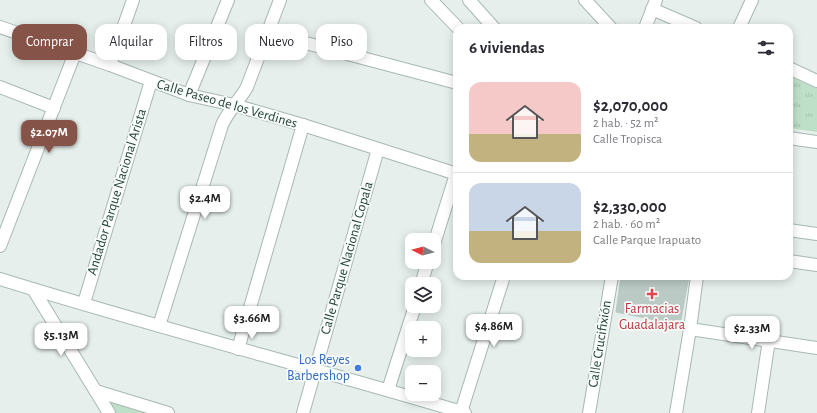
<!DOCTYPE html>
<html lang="es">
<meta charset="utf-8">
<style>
body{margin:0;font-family:"Alegreya Sans",sans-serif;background:#f7f7f7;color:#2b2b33;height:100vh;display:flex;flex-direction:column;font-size:15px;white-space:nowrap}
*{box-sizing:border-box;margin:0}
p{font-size:13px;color:#7c7c81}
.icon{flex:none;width:22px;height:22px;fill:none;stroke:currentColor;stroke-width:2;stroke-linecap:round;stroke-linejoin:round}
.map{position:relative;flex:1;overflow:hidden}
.details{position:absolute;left:453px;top:24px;width:340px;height:256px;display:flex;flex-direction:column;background:#fff;border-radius:12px;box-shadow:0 2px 10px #0003}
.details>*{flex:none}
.hud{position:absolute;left:12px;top:24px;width:380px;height:36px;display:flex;gap:8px}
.needle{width:26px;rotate:276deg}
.controls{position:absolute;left:405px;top:233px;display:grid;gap:8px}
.controls a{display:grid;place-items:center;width:36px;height:36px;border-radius:8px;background:#fff;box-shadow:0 2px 10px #0003;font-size:20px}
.price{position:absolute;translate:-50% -34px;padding:0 9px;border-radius:8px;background:#fff;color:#222;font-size:13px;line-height:26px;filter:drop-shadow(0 1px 2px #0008)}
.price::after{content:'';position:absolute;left:50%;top:24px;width:12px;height:9px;margin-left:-6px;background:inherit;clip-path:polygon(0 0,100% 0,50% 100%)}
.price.on{background:#855347;color:#fff}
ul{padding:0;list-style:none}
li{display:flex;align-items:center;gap:12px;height:100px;padding:0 16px}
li+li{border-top:1px solid #e1e1e2}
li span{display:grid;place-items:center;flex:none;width:112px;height:80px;border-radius:12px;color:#555}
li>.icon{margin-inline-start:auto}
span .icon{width:48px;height:48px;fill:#fffc;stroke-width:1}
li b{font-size:17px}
h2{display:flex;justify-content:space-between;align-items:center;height:48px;padding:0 16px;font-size:17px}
.chip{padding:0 14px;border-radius:12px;background:#fff;box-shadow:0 2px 10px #0003;font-size:14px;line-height:36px}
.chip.on{background:#855347;color:#fff}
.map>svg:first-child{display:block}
.grass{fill:url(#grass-tufts)}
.building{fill:#bbcac4;stroke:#b8c9c2}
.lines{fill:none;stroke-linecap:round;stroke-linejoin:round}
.minor-casing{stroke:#a8b8b2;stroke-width:14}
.minor{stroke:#fff;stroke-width:12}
.health-dot{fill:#e0444e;stroke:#f7fbf9;stroke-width:1.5}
.shop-dot{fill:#3f7fe0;stroke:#f7fbf9;stroke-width:1.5}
.labels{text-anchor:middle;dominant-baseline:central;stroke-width:3.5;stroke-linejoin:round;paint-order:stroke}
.street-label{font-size:14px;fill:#24423a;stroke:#f7fbf9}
.health-label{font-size:14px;fill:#be3a42;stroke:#f7fbf9}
.shop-label{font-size:14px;fill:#366cbe;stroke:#f7fbf9;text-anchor:end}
</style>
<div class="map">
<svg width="817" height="413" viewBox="0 0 817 413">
<defs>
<pattern id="grass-tufts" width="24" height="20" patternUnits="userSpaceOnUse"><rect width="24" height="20" fill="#bfe0c8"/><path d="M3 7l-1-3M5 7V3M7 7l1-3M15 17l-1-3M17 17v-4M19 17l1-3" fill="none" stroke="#a4c1ad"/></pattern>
</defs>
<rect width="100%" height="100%" fill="#e6efeb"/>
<g class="grass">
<path d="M789,76L817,88V132L789,128Z"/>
<path d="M106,399L150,413H114Z"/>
</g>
<path class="building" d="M621,276H689L680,325L616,312Z"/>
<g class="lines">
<g class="minor-casing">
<g id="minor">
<path d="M431,0L458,28"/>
<path d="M469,0L494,28"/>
<path d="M585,0L611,28"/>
<path d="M652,9L696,28"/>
<path d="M0,27L110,65L189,95L234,105L303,125L457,174"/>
<path d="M645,28L656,0"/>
<path d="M739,28L752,0"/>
<path d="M268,33L457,83"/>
<path d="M110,65L133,0"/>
<path d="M789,68L817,81"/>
<path d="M0,87L54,108"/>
<path d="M189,95L228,0"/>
<path d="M789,138L817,142"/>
<path d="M789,230L817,234"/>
<path d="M434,244L456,174"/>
<path d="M0,246L75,53"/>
<path d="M789,261L817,265"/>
<path d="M0,279C154,327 311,367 465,413"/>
<path d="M421,284L428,262"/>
<path d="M33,289L109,413"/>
<path d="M84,303L151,81"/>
<path d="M159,326L222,125C228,111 239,101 247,87L280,0"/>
<path d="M690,329L817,348"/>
<path d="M238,349L303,125"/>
<path d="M388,390L415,306"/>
<path d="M96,391L168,413"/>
<path d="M461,412L504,276"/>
<path d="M303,413L378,149"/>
<path d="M589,413L612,276"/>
<path d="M676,413L690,329L697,276"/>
<path d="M758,413L769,340"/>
</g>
</g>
<use href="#minor" class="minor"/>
</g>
<path class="health-dot" d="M650 288h4v4h4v4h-4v4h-4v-4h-4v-4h4z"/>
<circle class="shop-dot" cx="358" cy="368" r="4"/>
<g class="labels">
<g class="street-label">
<text transform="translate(227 104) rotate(16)">Calle Paseo de los Verdines</text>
<text transform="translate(117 192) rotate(-73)">Andador Parque Nacional Arista</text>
<text transform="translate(347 258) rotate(-74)">Calle Parque Nacional Copala</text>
<text transform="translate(600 344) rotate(-81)">Calle Crucifixión</text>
</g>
<g class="health-label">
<text x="652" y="309">Farmacias<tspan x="652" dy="16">Guadalajara</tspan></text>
</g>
<g class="shop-label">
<text x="350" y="360">Los Reyes<tspan x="350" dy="16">Barbershop</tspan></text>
</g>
</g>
</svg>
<div class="controls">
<a><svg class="needle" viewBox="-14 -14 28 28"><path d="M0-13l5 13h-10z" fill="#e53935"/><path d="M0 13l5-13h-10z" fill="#7c7c81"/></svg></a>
<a><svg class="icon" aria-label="layers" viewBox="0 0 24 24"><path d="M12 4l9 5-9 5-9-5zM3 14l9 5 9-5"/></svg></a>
<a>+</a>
<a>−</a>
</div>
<b class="price on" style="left:49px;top:154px">$2.07M</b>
<b class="price" style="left:205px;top:220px">$2.4M</b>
<b class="price" style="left:252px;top:340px">$3.66M</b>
<b class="price" style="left:494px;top:348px">$4.86M</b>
<b class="price" style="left:752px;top:350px">$2.33M</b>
<b class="price" style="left:61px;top:357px">$5.13M</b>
<div class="hud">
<a class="chip on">Comprar</a>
<a class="chip">Alquilar</a>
<a class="chip">Filtros</a>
<a class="chip">Nuevo</a>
<a class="chip">Piso</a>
</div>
<section class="details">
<h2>6 viviendas<svg class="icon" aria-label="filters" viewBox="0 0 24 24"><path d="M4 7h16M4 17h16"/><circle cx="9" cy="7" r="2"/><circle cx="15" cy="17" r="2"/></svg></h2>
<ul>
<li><span style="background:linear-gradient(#f6c9c9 65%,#c2b280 0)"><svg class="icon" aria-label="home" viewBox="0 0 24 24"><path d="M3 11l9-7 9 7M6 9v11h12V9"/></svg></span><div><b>$2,070,000</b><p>2 hab. · 52 m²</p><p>Calle Tropisca</p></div></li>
<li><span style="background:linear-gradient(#c9d6e8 60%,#c2b280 0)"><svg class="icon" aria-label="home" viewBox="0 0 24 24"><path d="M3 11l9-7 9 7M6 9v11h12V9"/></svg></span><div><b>$2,330,000</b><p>2 hab. · 60 m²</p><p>Calle Parque Irapuato</p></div></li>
</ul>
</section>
</div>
